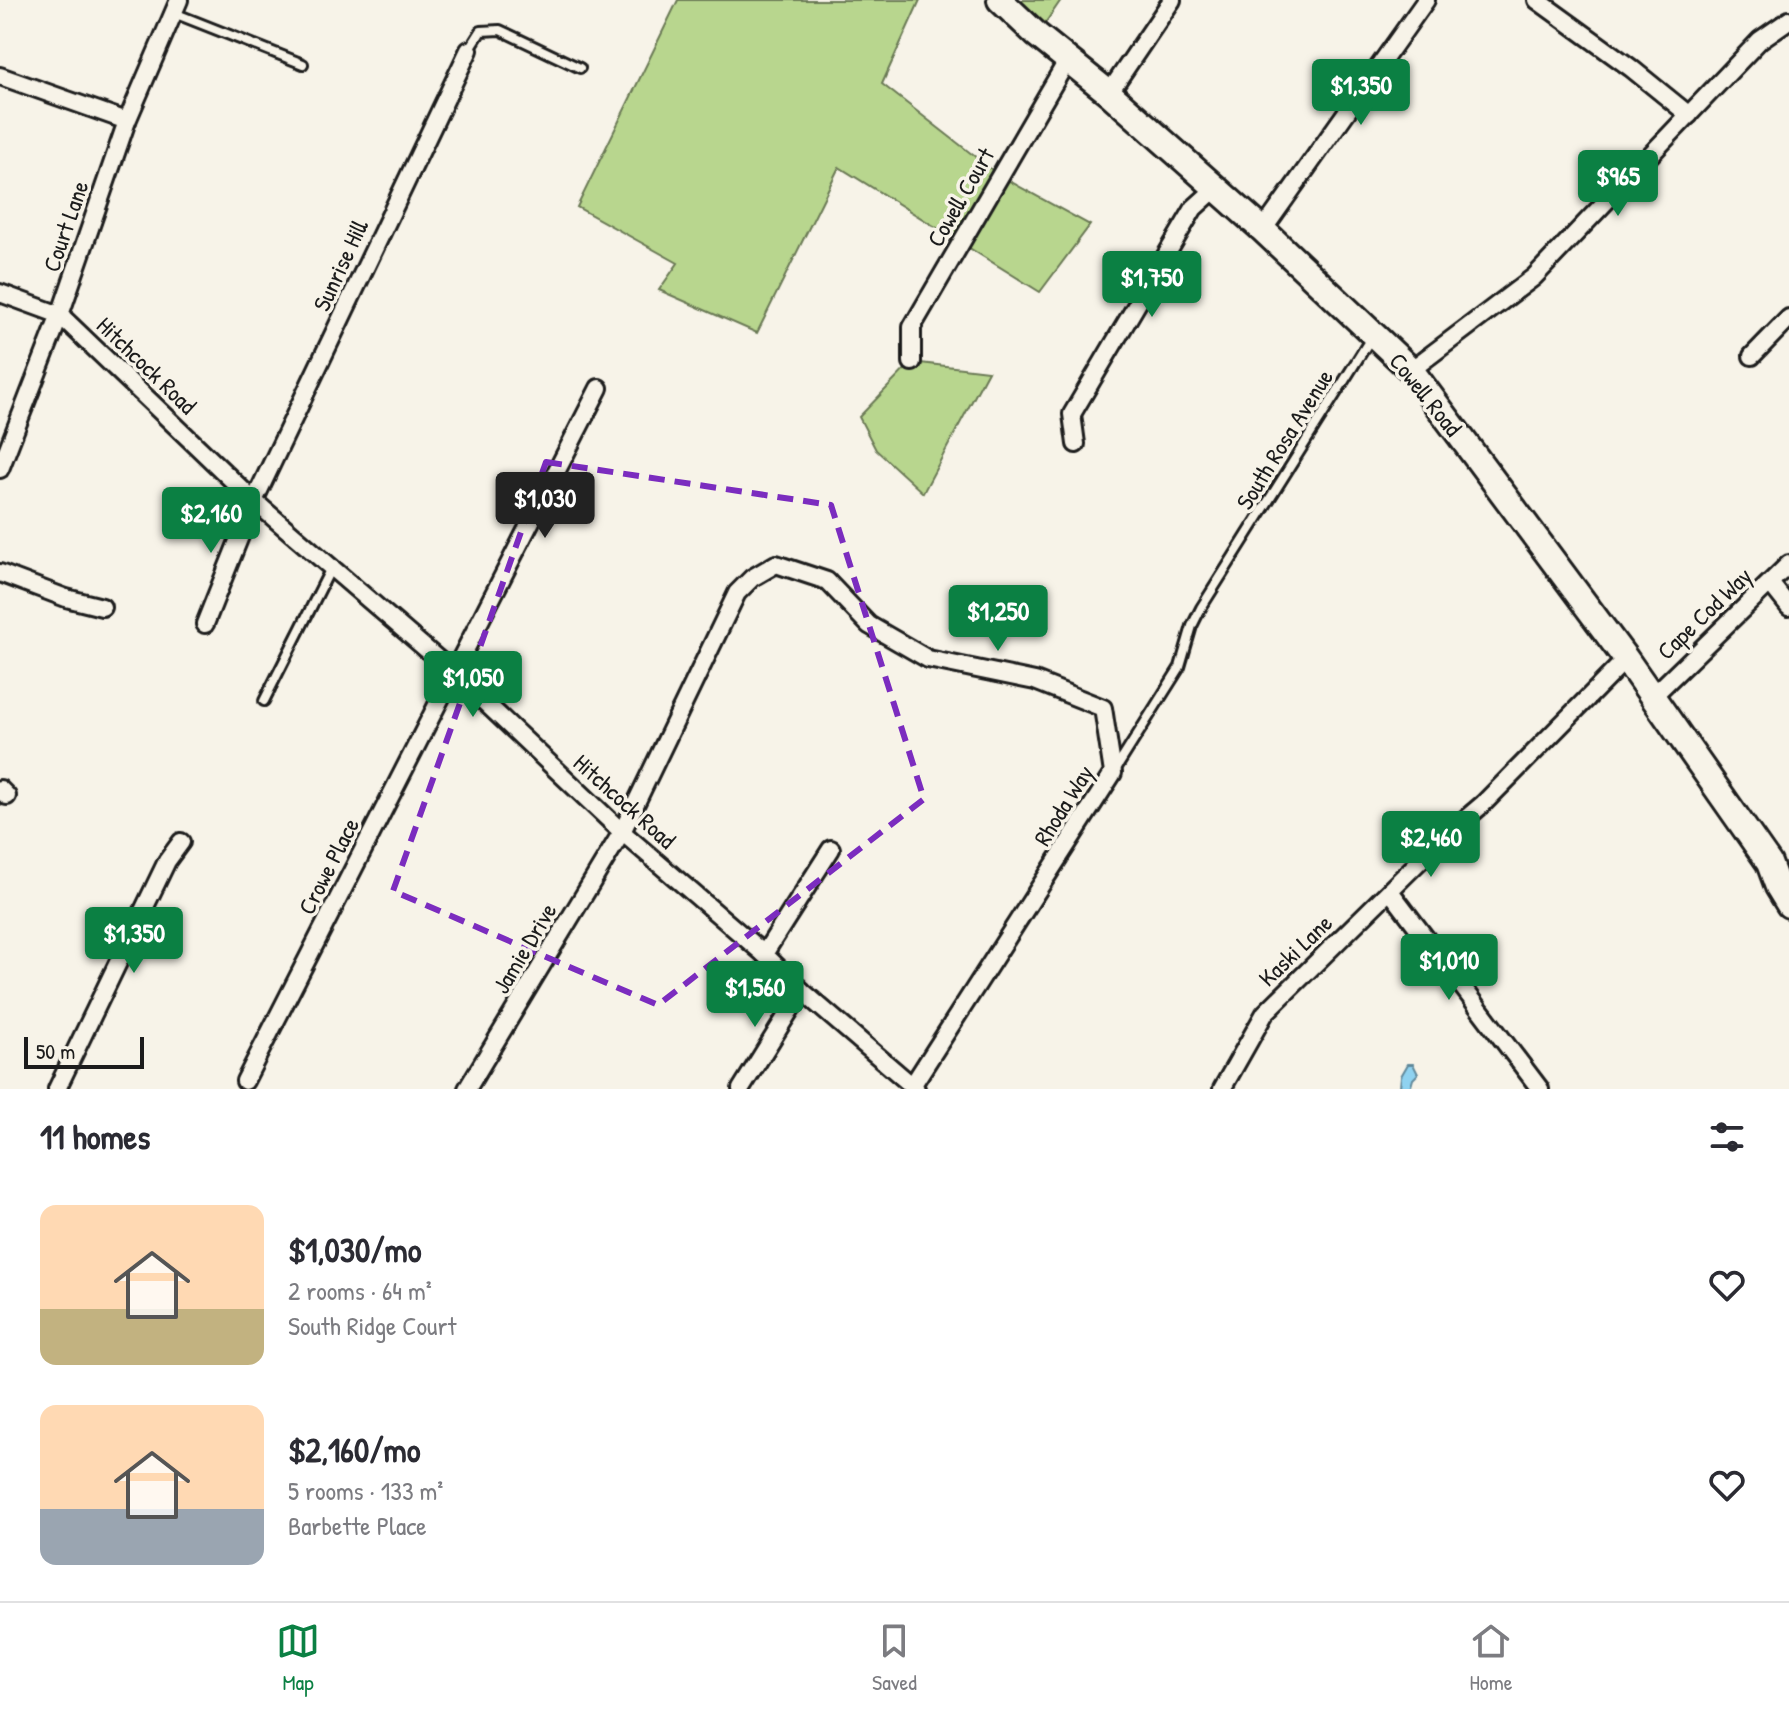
<!DOCTYPE html>
<meta charset="utf-8">
<style>
body{margin:0;font-family:"Patrick Hand",sans-serif;background:#f2f2f3;color:#2b2b33;height:100vh;display:flex;flex-direction:column;font-size:30px;white-space:nowrap}
*{box-sizing:border-box;margin:0}
p{font-size:26px;color:#7c7c81}
.icon{flex:none;width:44px;height:44px;fill:none;stroke:currentColor;stroke-width:2;stroke-linecap:round;stroke-linejoin:round}
.map{position:relative;height:1089px;overflow:hidden}
.side{display:flex;flex-direction:column;background:#fff;flex:1}
.side>*{flex:none}
.scale{position:absolute;left:24px;bottom:20px;width:120px;box-sizing:border-box;padding-left:8px;border:4px solid #1c1c1c;border-top:0;font-size:22px;line-height:28px;white-space:nowrap;color:#1c1c1c;-webkit-text-stroke:6px #f7f3e8;paint-order:stroke}
.price{position:absolute;translate:-50% -68px;padding:0 18px;border-radius:8px;background:#0b8043;color:#fff;font-size:26px;line-height:52px;filter:drop-shadow(0 2px 4px #0008)}
.price::after{content:'';position:absolute;left:50%;top:48px;width:24px;height:18px;margin-left:-12px;background:inherit;clip-path:polygon(0 0,100% 0,50% 100%)}
.price.current{background:#222;color:#fff}
ul{padding:0;list-style:none}
li{display:flex;align-items:center;gap:24px;height:200px;padding:0 40px}
li span{display:grid;place-items:center;flex:none;width:224px;height:160px;border-radius:16px;color:#555}
li>.icon{margin-inline-start:auto}
span .icon{width:96px;height:96px;fill:#fffc;stroke-width:1}
li b{font-size:34px}
h2{display:flex;justify-content:space-between;align-items:center;height:96px;padding:0 40px;font-size:34px}
.tabs{display:flex;justify-content:space-around;align-items:center;height:112px;border-top:2px solid #e1e1e2;background:#fff;font-size:22px;color:#7c7c81}
.tabs a{display:grid;justify-items:center;gap:4px}
.tabs .current{color:#0b8043}
.map>svg:first-child{display:block}
.green{fill:#b8d68e;stroke:#6a7955;stroke-width:2}
.water{fill:#8fd2f0;stroke:#61899b;stroke-width:2}
.lines{fill:none;stroke-linecap:round;stroke-linejoin:round}
.lane-casing{stroke:#1c1c1c;stroke-width:14}
.street-casing{stroke:#1c1c1c;stroke-width:22}
.secondary-casing{stroke:#1c1c1c;stroke-width:30}
.lane{stroke:#f7f3e8;stroke-width:8}
.street{stroke:#f7f3e8;stroke-width:16}
.secondary{stroke:#f7f3e8;stroke-width:24}
.marked{fill:none;stroke:#7b2cbf;stroke-width:6;stroke-dasharray:16 10;stroke-linejoin:round}
.labels{text-anchor:middle;dominant-baseline:central;stroke-width:7;stroke-linejoin:round;paint-order:stroke}
.street-label{font-size:24px;fill:#1c1c1c;stroke:#f7f3e8}
</style>
<div class="map">
<svg width="1789" height="1089" viewBox="0 0 1789 1089">
<rect width="100%" height="100%" fill="#f7f3e8"/>
<filter id="ink" filterUnits="userSpaceOnUse"><feTurbulence type="fractalNoise" baseFrequency=".0125" numOctaves="2"/><feDisplacementMap in="SourceGraphic" scale="16" xChannelSelector="R" yChannelSelector="G"/><feConvolveMatrix kernelMatrix="1 2 1 2 8 2 1 2 1" color-interpolation-filters="sRGB"/></filter>
<g filter="url(#ink)">
<g class="green">
<path d="M678,0H920L882,84L1000,176L1090,225L1040,292L839,167L757,333L659,290L678,263L577,207Z"/>
<path d="M1000,0H1061L1037,35Z"/>
<path d="M912,362L988,371L923,493L876,450L859,417Z"/>
</g>
<path class="water" d="M1408,1064H1413L1418,1074L1413,1079L1411,1086L1403,1089L1400,1087L1401,1076Z"/>
<g class="lines">
<g class="lane-casing">
<g id="lane">
<path d="M174,13L303,64"/>
<path d="M469,50L481,31L500,30L580,68"/>
<path d="M264,701L331,568"/>
<path d="M1114,772L1180,667L1192,626L1201,608L1371,338"/>
</g>
</g>
<g class="street-casing">
<g id="street">
<path d="M1537,0L1631,68L1689,115"/>
<path d="M0,76L127,121"/>
<path d="M1109,93L1172,0"/>
<path d="M1263,230L1426,0"/>
<path d="M0,293L60,315L254,501L454,673L622,832L764,954L802,991L916,1089"/>
<path d="M1752,356L1789,318"/>
<path d="M912,362V327L1067,61"/>
<path d="M1411,370L1534,277L1760,40L1789,20"/>
<path d="M1076,444L1072,414L1194,208L1215,189"/>
<path d="M0,469L60,315L127,121L179,0"/>
<path d="M0,573L66,598L102,607"/>
<path d="M1770,583L1789,607"/>
<path d="M205,624L254,501L469,50"/>
<path d="M1652,697L1789,564"/>
<path d="M0,789L7,796"/>
<path d="M1390,891L1540,1089"/>
<path d="M764,954L831,849"/>
<path d="M245,1081L599,388"/>
<path d="M57,1089L167,861L181,842"/>
<path d="M467,1089L622,832L737,593L752,578L776,564L827,581L869,625L928,659L1035,681L1103,708L1113,773L912,1086"/>
<path d="M741,1089L802,991"/>
<path d="M1222,1089L1265,1013L1443,838L1483,804L1626,659"/>
</g>
</g>
<g class="secondary-casing">
<path id="secondary" d="M1000,0L1037,35L1109,93L1263,230L1411,370L1626,659L1769,863L1778,887L1789,905"/>
</g>
<use href="#lane" class="lane"/>
<use href="#street" class="street"/>
<use href="#secondary" class="secondary"/>
</g>
</g>
<path class="marked" d="M546,462L831,505L924,799L658,1005L393,891Z"/>
<g class="labels">
<g class="street-label">
<text transform="translate(960 197) rotate(-60)">Cowell Court</text>
<text transform="translate(65 226) rotate(-71)">Court Lane</text>
<text transform="translate(340 265) rotate(-65)">Sunrise Hill</text>
<text transform="translate(147 365) rotate(44)">Hitchcock Road</text>
<text transform="translate(1426 394) rotate(51)">Cowell Road</text>
<text transform="translate(1284 439) rotate(-58)">South Rosa Avenue</text>
<text transform="translate(1704 613) rotate(-44)">Cape Cod Way</text>
<text transform="translate(625 801) rotate(42)">Hitchcock Road</text>
<text transform="translate(1063 805) rotate(-58)">Rhoda Way</text>
<text transform="translate(328 866) rotate(-63)">Crowe Place</text>
<text transform="translate(524 948) rotate(-59)">Jamie Drive</text>
<text transform="translate(1295 950) rotate(-44)">Kaski Lane</text>
</g>
</g>
</svg>
<div class="scale">50 m</div>
<b class="price" style="left:1361px;top:127px">$1,350</b>
<b class="price" style="left:1618px;top:218px">$965</b>
<b class="price" style="left:1152px;top:319px">$1,750</b>
<b class="price current" style="left:545px;top:540px">$1,030</b>
<b class="price" style="left:211px;top:555px">$2,160</b>
<b class="price" style="left:998px;top:653px">$1,250</b>
<b class="price" style="left:473px;top:719px">$1,050</b>
<b class="price" style="left:1431px;top:879px">$2,460</b>
<b class="price" style="left:134px;top:975px">$1,350</b>
<b class="price" style="left:1449px;top:1002px">$1,010</b>
<b class="price" style="left:755px;top:1029px">$1,560</b>
</div>
<section class="side">
<h2>11 homes<svg class="icon" aria-label="filters" viewBox="0 0 24 24"><path d="M4 7h16M4 17h16"/><circle cx="9" cy="7" r="2"/><circle cx="15" cy="17" r="2"/></svg></h2>
<ul>
<li><span style="background:linear-gradient(#ffd9b3 65%,#c2b280 0)"><svg class="icon" aria-label="home" viewBox="0 0 24 24"><path d="M3 11l9-7 9 7M6 9v11h12V9"/></svg></span><div><b>$1,030/mo</b><p>2 rooms · 64 m²</p><p>South Ridge Court</p></div><svg class="icon" aria-label="heart" viewBox="0 0 24 24"><path d="M12 20l-8-8c-3-5 5-10 8-4 3-6 11-1 8 4z"/></svg></li>
<li><span style="background:linear-gradient(#ffd9b3 65%,#9aa5b1 0)"><svg class="icon" aria-label="home" viewBox="0 0 24 24"><path d="M3 11l9-7 9 7M6 9v11h12V9"/></svg></span><div><b>$2,160/mo</b><p>5 rooms · 133 m²</p><p>Barbette Place</p></div><svg class="icon" aria-label="heart" viewBox="0 0 24 24"><path d="M12 20l-8-8c-3-5 5-10 8-4 3-6 11-1 8 4z"/></svg></li>
</ul>
</section>
<nav class="tabs">
<a class="current"><svg class="icon" aria-label="map" viewBox="0 0 24 24"><path d="M3 6l6-2 6 2 6-2v14l-6 2-6-2-6 2zM9 4v14M15 6v14"/></svg>Map</a>
<a><svg class="icon" aria-label="saved" viewBox="0 0 24 24"><path d="M7 4h10v16l-5-4-5 4z"/></svg>Saved</a>
<a><svg class="icon" aria-label="home" viewBox="0 0 24 24"><path d="M3 11l9-7 9 7M6 9v11h12V9"/></svg>Home</a>
</nav>
